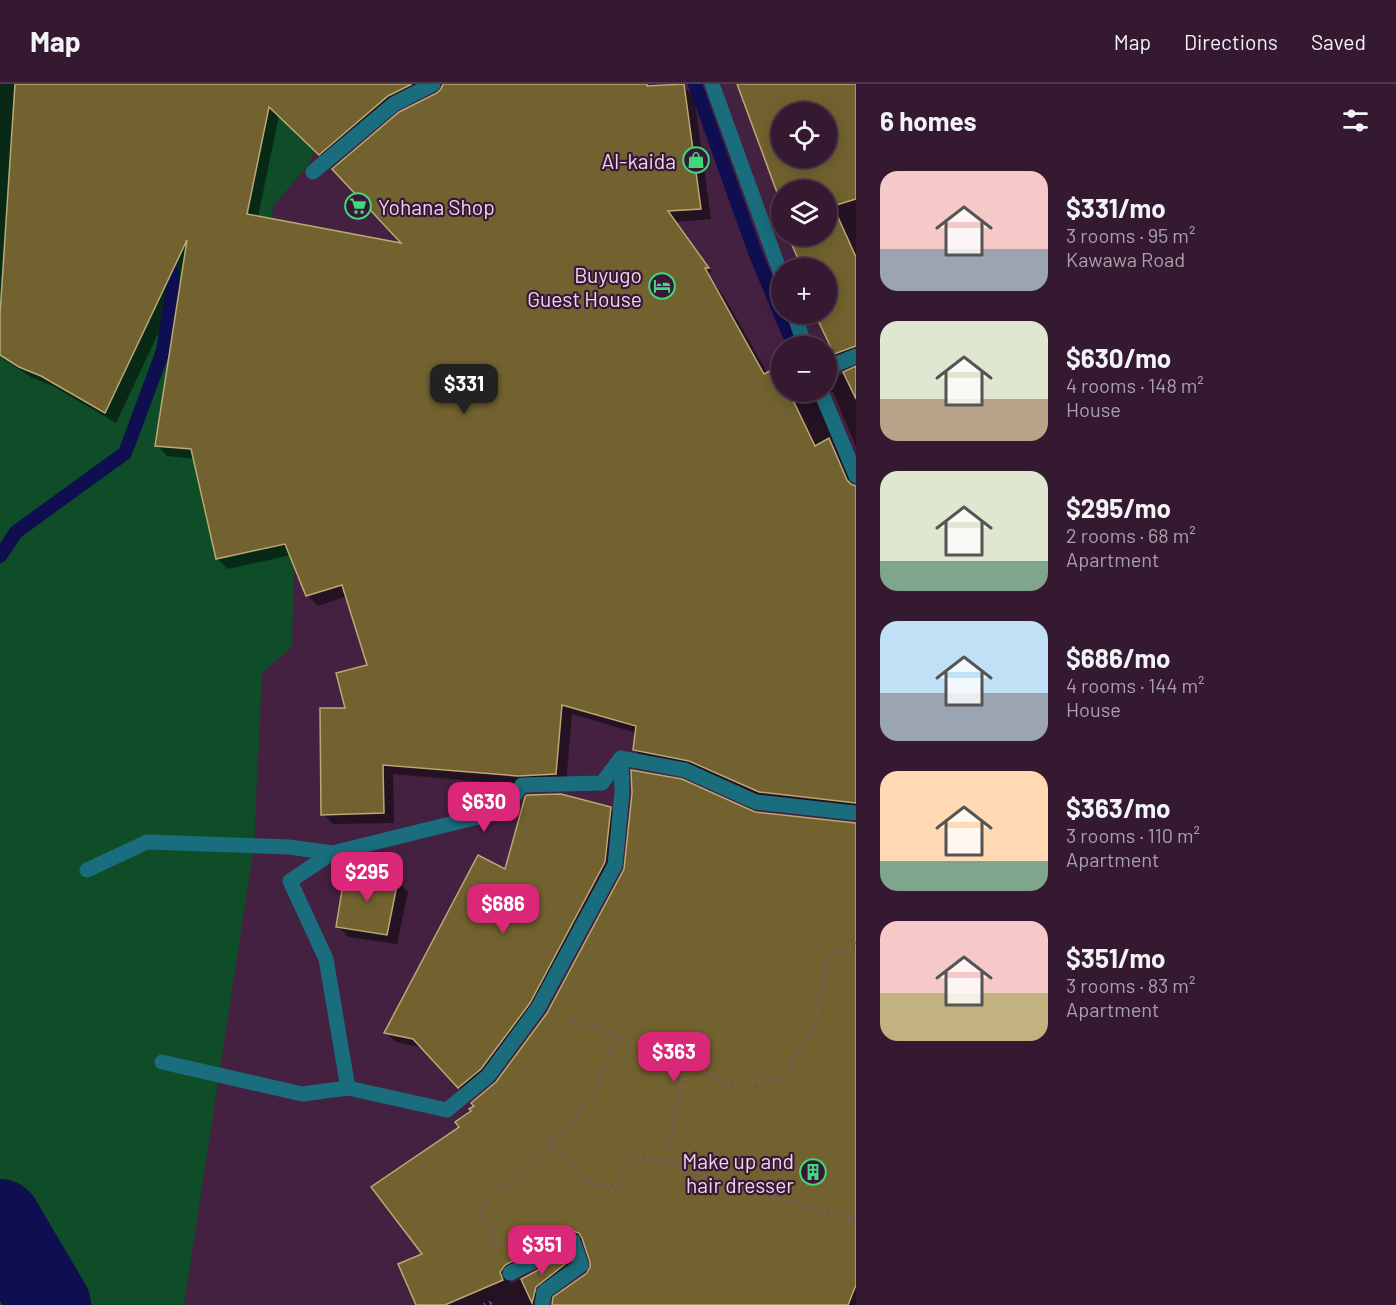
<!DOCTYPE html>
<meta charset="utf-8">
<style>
body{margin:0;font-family:Barlow,sans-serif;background:#3c2239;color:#f1f3f6;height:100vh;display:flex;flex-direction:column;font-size:22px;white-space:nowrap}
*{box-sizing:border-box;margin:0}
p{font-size:20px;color:#a9a0ab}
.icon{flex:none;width:33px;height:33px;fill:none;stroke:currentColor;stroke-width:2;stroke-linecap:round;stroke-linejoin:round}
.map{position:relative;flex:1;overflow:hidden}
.sheet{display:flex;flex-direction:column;background:#341931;width:540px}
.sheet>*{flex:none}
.buttons{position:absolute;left:771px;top:18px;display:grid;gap:12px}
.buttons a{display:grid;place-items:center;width:66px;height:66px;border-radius:50%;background:#341931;box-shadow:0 3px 15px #0003,0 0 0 2px #4e384d;font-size:30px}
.price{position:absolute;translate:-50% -51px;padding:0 14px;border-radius:12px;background:#db2777;color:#fff;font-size:20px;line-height:39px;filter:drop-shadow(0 2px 3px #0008)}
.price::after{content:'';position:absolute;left:50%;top:36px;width:18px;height:14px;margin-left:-9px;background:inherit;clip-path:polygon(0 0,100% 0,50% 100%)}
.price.current{background:#222;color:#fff}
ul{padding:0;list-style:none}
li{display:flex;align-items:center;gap:18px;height:150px;padding:0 24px}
li span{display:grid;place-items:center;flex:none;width:168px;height:120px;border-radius:18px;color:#555}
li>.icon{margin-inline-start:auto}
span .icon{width:72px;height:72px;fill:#fffc;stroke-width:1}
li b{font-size:26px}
h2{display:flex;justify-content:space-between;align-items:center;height:72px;padding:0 24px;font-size:26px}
header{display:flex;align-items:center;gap:36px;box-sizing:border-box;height:84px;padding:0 30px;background:#341931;border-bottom:2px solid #4e384d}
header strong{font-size:28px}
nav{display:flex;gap:33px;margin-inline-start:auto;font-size:21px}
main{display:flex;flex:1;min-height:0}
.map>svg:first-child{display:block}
.green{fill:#0e4d28}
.shadow{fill:#0007;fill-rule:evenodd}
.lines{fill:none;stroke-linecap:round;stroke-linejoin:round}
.stream{stroke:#0e0e50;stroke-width:14}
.river{stroke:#0e0e50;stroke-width:82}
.building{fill:#72622f;stroke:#baa975;stroke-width:1.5;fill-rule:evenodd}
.path{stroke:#7b5b77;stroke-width:4;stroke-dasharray:1.5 4.5;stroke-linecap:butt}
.minor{stroke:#196d7c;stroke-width:15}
.labels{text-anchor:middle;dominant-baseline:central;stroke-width:4.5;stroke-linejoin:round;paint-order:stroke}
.poi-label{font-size:21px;fill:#edd6e9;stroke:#3a1736;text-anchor:end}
</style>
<header>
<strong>Map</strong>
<nav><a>Map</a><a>Directions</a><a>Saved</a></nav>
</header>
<main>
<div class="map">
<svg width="856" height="1221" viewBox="0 0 856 1221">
<rect width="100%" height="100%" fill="#452141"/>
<path class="green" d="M0,0H337L325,41L309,80L274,121L259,189L295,434L292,563L262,589L254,762L184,1221H0Z"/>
<g class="shadow">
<path d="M0,0H641L643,4L683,2L694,12L711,135L677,138L712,187L708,190L726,216L768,290L782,282V308H826V294L829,295L856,284V363L833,308L827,309L822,323L856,403V728L770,718L645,676L635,666L637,649L572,630L566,700L529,702L393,690L394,739L333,740L323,730L347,625L369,582L347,512L318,522L307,511L291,471L228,485L217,475L195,375L167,372L157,361L181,201L116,339L53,302L31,293L0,273ZM440,1H444L439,9L405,162L258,133L279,31L330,80L400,22Z"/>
<path d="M739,0H856V276L832,285L826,293V262H816L829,255L817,230H826V184H805L791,154L794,153V152H826V106H782ZM782,28H826V74H782Z"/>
<path d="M610,724L621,735L615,789L540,929L469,1014L424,964L396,958L386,948L506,788Z"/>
<path d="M755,729L856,740V1221H553L588,1190L592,1178L585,1157L579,1158L512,1195L510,1200L567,1173L577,1183L546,1213L544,1221H418L424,1170L461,1044L476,1022Z"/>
<path d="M347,790L398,798L408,808L397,860L348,853L338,842Z"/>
</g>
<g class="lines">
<g class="stream">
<path d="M695,0L756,171L794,262"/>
<path d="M0,472L16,448L125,369L163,267L173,202L168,172"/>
</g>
<path class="river" d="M0,1136L50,1221"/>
</g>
<g class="building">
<path d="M15,0H412L388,12L319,71L269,23L247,130L401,159L332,85L399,28L437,9L441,5L443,0H647V2L684,0L701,125L668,127L709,184H705L764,290L777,283L782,293V308H789L815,362L829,354L847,396L851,400L856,402V719L759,708L689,677L633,666L636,642L562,621L556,690L518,692L383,681L384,729L321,731L320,624H345L336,589L367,581L342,501L306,512L285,460L216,475L191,365L155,362L187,156L105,329L41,292L19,283L0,271V230Z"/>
<path d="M737,0H856V115L833,122L856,173V262L834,270L815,230H826V184H802L789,154L792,152H826V106H782V122ZM782,28H826V74H782Z"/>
<path d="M856,282V315L843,288Z"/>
<path d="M631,686L682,695L755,728L856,739V1201L848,1221H552L553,1213L587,1189L590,1183V1178L582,1154L579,1149L573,1147L569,1148L505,1181L500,1188L503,1196L445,1221H416L398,1180L422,1170L371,1103L459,1043L455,1038L471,1027L469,1025L474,1022L471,1019L496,998L547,929L624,785L632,709Z"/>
<path d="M561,710L611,723L605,778L530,919L481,985L458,1004L413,955L384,949L478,771L505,785L525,713L527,711Z"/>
<path d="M345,788L398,796L387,851L336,843Z"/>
<path d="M567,1171L569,1177L536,1203L532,1219L521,1195Z"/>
</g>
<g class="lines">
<g class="path">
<path d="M569,935L619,954L689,974L726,1000L779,997L814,943L828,874L854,861L856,854"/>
<path d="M551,1059L594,1012L616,957L619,954"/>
<path d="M665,1078L689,974"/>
<path d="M497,1162L480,1125L551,1059L584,1096L612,1106L634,1072L665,1078L769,1113L856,1135"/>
<path d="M484,1221L490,1219L493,1215"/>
</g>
<g class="minor">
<path d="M712,0L782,193"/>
<path d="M313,88L394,20L433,0"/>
<path d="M794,230L805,262"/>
<path d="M826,284L856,272"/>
<path d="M821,308L856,392"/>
<path d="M332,769L290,797L326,875L348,1004"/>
<path d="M87,786L147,758L289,763L332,769L503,727L522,701L602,699L621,674L685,686L756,718L856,729"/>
<path d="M162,978L302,1010L348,1004L447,1026L488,992L538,924L615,781L622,708L621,674"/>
<path d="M510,1189L573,1157L581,1181L544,1208L542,1221"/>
</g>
</g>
<defs>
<g id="shop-ring" transform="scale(1.35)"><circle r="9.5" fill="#3a1736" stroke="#41d77c" stroke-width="1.5"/><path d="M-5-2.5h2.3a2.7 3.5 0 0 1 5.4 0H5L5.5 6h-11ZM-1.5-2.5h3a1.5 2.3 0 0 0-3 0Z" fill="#41d77c"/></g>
<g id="supermarket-ring" transform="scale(1.35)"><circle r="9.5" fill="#3a1736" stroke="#41d77c" stroke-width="1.5"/><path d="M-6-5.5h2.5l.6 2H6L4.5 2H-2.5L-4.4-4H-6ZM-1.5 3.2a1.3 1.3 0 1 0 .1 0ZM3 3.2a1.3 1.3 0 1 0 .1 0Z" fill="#41d77c"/></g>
<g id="hotel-ring" transform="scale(1.35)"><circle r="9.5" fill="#3a1736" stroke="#41d77c" stroke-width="1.5"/><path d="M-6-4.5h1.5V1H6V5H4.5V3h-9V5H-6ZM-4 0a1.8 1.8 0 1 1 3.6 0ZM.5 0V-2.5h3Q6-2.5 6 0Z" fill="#41d77c"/></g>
<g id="building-ring" transform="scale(1.35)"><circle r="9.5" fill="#3a1736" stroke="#41d77c" stroke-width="1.5"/><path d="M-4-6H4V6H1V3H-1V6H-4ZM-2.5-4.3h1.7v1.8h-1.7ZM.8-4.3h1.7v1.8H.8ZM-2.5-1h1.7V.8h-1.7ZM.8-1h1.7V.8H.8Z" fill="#41d77c"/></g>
</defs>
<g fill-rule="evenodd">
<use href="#shop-ring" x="696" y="76"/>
<use href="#supermarket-ring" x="358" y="122"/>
<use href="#hotel-ring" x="662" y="202"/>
<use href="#building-ring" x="813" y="1088"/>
</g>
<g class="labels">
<g class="poi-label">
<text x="676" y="76">Al-kaida</text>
<text x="378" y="122" text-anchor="start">Yohana Shop</text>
<text x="642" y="190">Buyugo<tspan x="642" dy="24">Guest House</tspan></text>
<text x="794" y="1076">Make up and<tspan x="794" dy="24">hair dresser</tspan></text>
</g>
</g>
</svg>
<div class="buttons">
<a><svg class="icon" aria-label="locate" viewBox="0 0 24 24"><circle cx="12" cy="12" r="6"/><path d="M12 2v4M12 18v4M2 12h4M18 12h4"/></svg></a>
<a><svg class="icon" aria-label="layers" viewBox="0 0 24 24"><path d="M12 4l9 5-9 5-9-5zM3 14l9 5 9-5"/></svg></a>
<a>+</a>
<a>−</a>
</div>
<b class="price current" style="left:464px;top:331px">$331</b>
<b class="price" style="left:484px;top:749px">$630</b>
<b class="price" style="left:367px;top:819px">$295</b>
<b class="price" style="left:503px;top:851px">$686</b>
<b class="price" style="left:674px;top:999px">$363</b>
<b class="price" style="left:542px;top:1192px">$351</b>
</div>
<section class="sheet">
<h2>6 homes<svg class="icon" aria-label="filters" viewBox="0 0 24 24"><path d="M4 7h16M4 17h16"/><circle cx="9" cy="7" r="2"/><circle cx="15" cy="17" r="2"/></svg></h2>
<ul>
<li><span style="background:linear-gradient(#f6c9c9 65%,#9aa5b1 0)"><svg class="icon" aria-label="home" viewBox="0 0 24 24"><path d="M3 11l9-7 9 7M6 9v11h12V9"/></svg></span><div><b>$331/mo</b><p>3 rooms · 95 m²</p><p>Kawawa Road</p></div></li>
<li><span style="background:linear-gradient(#dfe7d0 65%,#b9a48a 0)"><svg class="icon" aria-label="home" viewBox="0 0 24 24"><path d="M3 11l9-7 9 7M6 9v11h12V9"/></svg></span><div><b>$630/mo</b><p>4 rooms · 148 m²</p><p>House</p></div></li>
<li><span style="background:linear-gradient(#dfe7d0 75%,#7fa58c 0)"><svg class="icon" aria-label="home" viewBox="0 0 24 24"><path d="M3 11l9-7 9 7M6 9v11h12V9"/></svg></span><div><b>$295/mo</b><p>2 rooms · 68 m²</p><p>Apartment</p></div></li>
<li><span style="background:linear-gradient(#bfe0f5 60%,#9aa5b1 0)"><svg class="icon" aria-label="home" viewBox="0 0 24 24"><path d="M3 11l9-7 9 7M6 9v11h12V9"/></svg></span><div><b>$686/mo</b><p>4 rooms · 144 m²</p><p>House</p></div></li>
<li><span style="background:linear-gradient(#ffd9b3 75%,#7fa58c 0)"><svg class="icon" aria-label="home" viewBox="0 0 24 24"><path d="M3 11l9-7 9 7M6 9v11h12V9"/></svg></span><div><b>$363/mo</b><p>3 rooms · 110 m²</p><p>Apartment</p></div></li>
<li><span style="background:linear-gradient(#f6c9c9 60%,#c2b280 0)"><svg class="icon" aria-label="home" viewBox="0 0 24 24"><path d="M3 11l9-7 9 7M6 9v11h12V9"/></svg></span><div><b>$351/mo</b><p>3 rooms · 83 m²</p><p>Apartment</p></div></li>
</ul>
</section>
</main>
